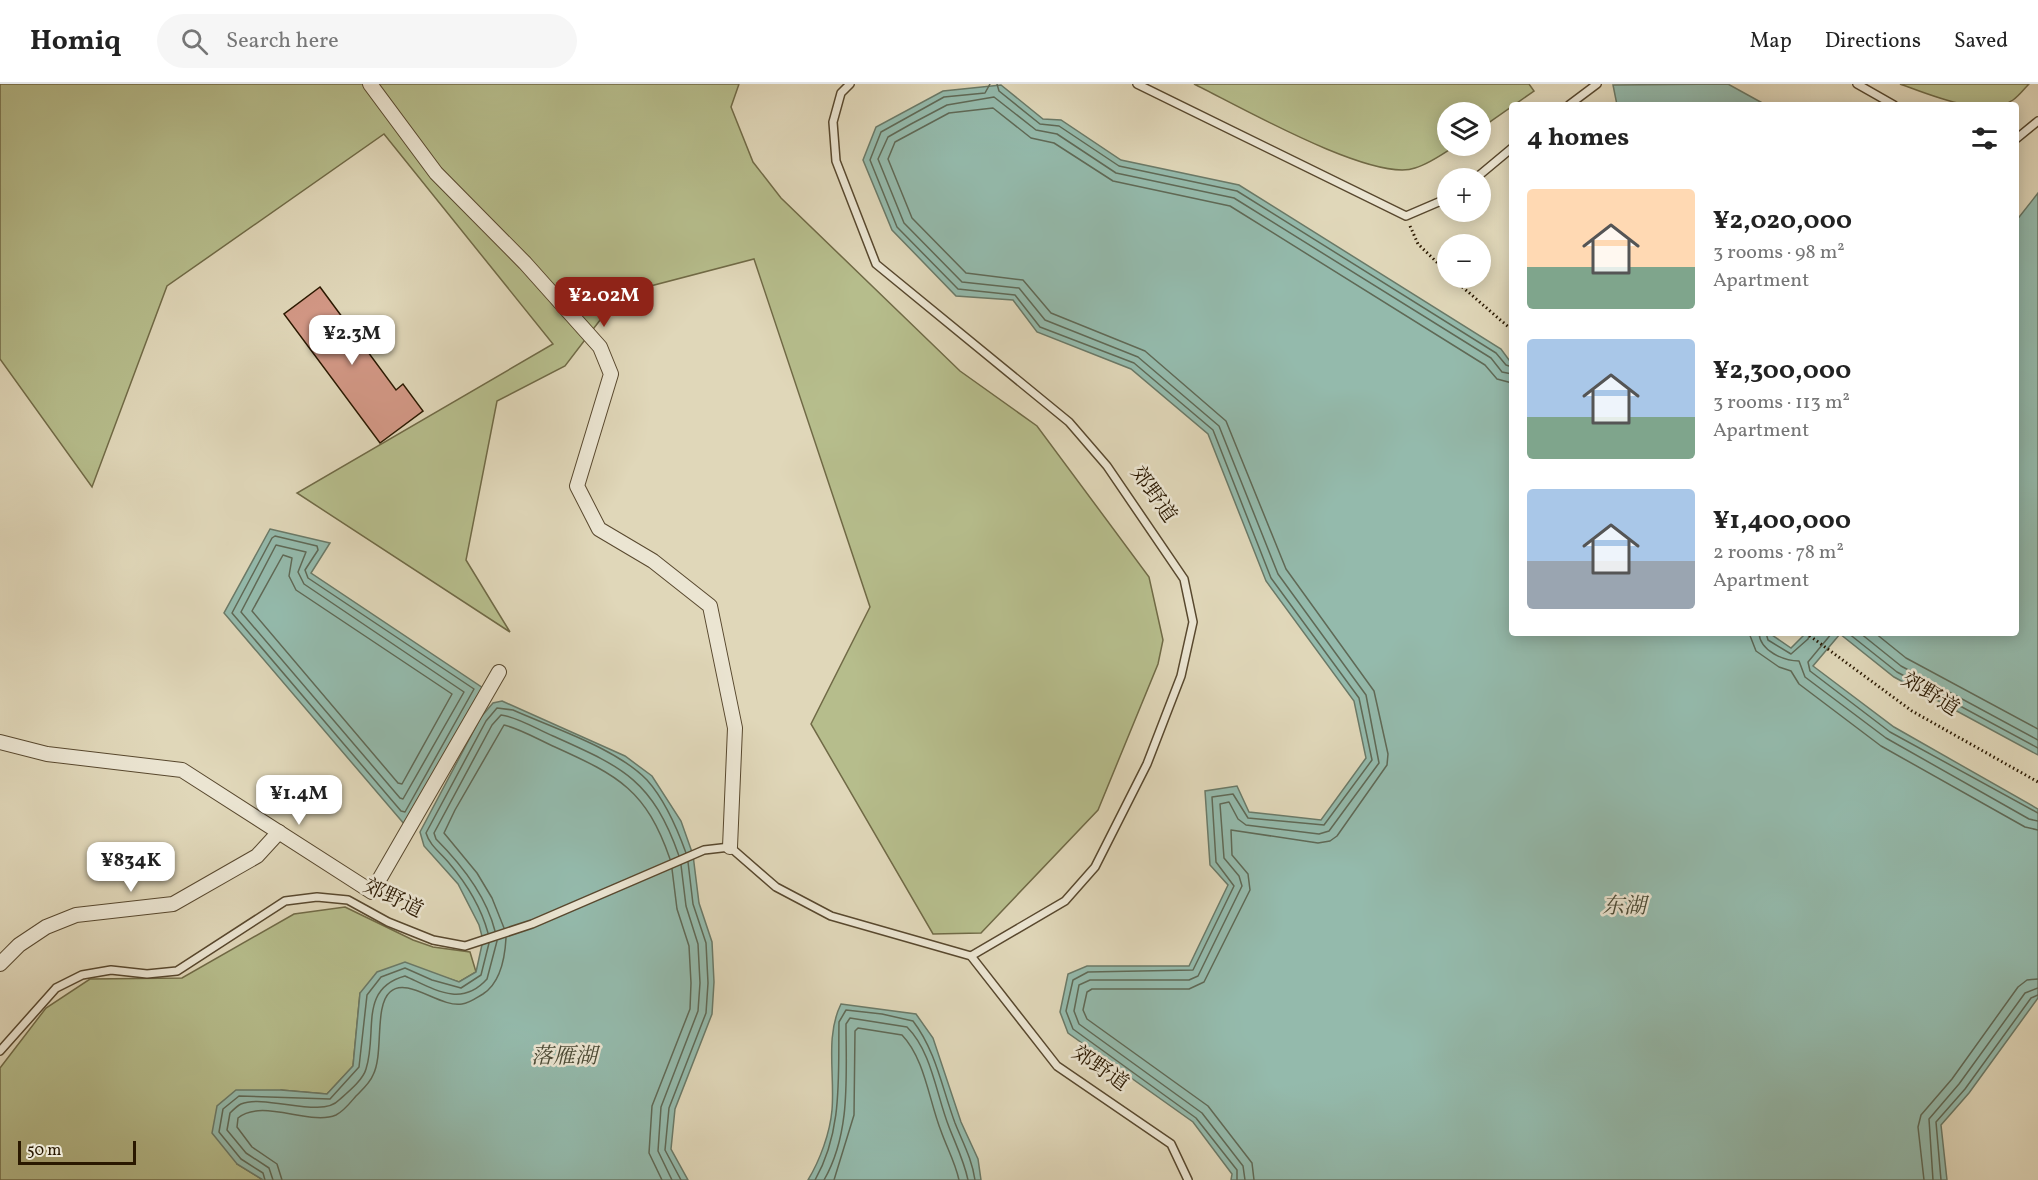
<!DOCTYPE html>
<meta charset="utf-8">
<style>
body{margin:0;font-family:Vollkorn,"Noto Serif SC",serif;background:#f6f6f6;color:#222;height:100vh;display:flex;flex-direction:column;font-size:22px;white-space:nowrap}
*{box-sizing:border-box;margin:0}
p{font-size:20px;color:#767676}
.icon{flex:none;width:33px;height:33px;fill:none;stroke:currentColor;stroke-width:2;stroke-linecap:round;stroke-linejoin:round}
.map{position:relative;flex:1;overflow:hidden}
.drawer{position:absolute;left:1509px;top:18px;width:510px;height:534px;display:flex;flex-direction:column;background:#fff;border-radius:6px;box-shadow:0 3px 15px #0003}
.drawer>*{flex:none}
.fabs{position:absolute;left:1437px;top:18px;display:grid;gap:12px}
.fabs a{display:grid;place-items:center;width:54px;height:54px;border-radius:50%;background:#fff;box-shadow:0 3px 15px #0003;font-size:30px}
.scale{position:absolute;left:18px;bottom:15px;width:118px;box-sizing:border-box;padding-left:6px;border:3px solid #2a1800;border-top:0;font-size:16px;line-height:21px;white-space:nowrap;color:#2a1800;-webkit-text-stroke:4px #ebe5d2;paint-order:stroke}
.price{position:absolute;translate:-50% -51px;padding:0 14px;border-radius:12px;background:#fff;color:#222;font-size:20px;line-height:39px;filter:drop-shadow(0 2px 3px #0008)}
.price::after{content:'';position:absolute;left:50%;top:36px;width:18px;height:14px;margin-left:-9px;background:inherit;clip-path:polygon(0 0,100% 0,50% 100%)}
.price.current{background:#8f2418;color:#fff}
ul{padding:0;list-style:none}
li{display:flex;align-items:center;gap:18px;height:150px;padding:0 18px}
li span{display:grid;place-items:center;flex:none;width:168px;height:120px;border-radius:6px;color:#555}
li>.icon{margin-inline-start:auto}
span .icon{width:72px;height:72px;fill:#fffc;stroke-width:1}
li b{font-size:26px}
h2{display:flex;justify-content:space-between;align-items:center;height:72px;padding:0 18px;font-size:26px}
header{display:flex;align-items:center;gap:36px;box-sizing:border-box;height:84px;padding:0 30px;background:#fff;border-bottom:2px solid #e0e0e0}
header strong{font-size:28px}
nav{display:flex;gap:33px;margin-inline-start:auto;font-size:21px}
.search{width:420px;height:54px;background:#f6f6f6;display:flex;align-items:center;gap:15px;box-sizing:border-box;padding:0 21px;border-radius:33px;color:#767676;font-size:22px}
.map>svg:first-child{display:block}
.green{fill:#b6bd8c;stroke:#706a46;stroke-width:1.5}
.water{fill:#94baac;stroke:#6a7967;stroke-width:1.5}
.lines{fill:none;stroke-linecap:round;stroke-linejoin:round}
.shore{stroke:#5f6956;stroke-width:1.5}
.building{fill:#d39886;stroke:#2a1800;stroke-width:1.5}
.lane-casing{stroke:#58482e;stroke-width:10}
.street-casing{stroke:#58482e;stroke-width:16}
.path{stroke:#2a1800;stroke-width:3;stroke-dasharray:1.5 3;stroke-linecap:butt}
.lane{stroke:#ebe5d2;stroke-width:7}
.street{stroke:#ebe5d2;stroke-width:14}
.labels{text-anchor:middle;dominant-baseline:central;stroke-width:5;stroke-linejoin:round;paint-order:stroke}
.street-label{font-size:21px;fill:#2a1800;stroke:#ebe5d2}
.water-label{font-size:22px;font-style:italic;fill:#4a4934;stroke:#ebe5d2}
</style>
<header>
<strong>Homiq</strong>
<div class="search"><svg class="icon" aria-label="search" viewBox="0 0 24 24"><circle cx="10" cy="10" r="6"/><path d="M15 15l6 6"/></svg>Search here</div>
<nav><a>Map</a><a>Directions</a><a>Saved</a></nav>
</header>
<div class="map">
<svg width="2038" height="1096" viewBox="0 0 2038 1096">
<rect width="100%" height="100%" fill="#e0d7b9"/>
<filter id="stains"><feTurbulence type="fractalNoise" baseFrequency=".00333" numOctaves="4"/><feColorMatrix values="0 0 0 0 .2 0 0 0 0 .09 0 0 0 0 .02 0 0 0 .5 -.17"/></filter>
<radialGradient id="worn" r=".72"><stop offset=".6" stop-color="#630" stop-opacity="0"/><stop offset="1" stop-color="#630" stop-opacity=".3"/></radialGradient>
<g class="green">
<path d="M0,0H739L731,23L753,78L781,114L960,287L1037,342L1149,493L1163,556L1158,580L1098,726L981,849L933,850L811,640L870,523L754,175L620,210L565,282L497,317L466,476L510,548L297,409L553,260L384,50L167,202L92,403L0,275Z"/>
<path d="M1194,0H1529L1534,7L1481,44L1480,28H1448V62H1455C1443,70 1429,80 1415,84C1373,99 1237,21 1194,0Z"/>
<path d="M1900,0H2029C2024,5 2019,12 2013,16C1985,35 1928,10 1900,0Z"/>
<path d="M345,823L413,856L433,863L470,868L476,888L459,898L434,890L360,909L353,982L327,1010L281,1006L237,1080L263,1096H0V984L46,924L90,895L182,894L294,830Z"/>
</g>
<g class="water">
<path d="M1728,0L1766,21H1617L1613,1Z"/>
<path d="M1001,1L1043,35L1061,36L1121,76L1239,101L1501,265L1512,280V549H1769L1791,564L1806,549H2016V137L2038,109V671L1894,593L1840,550L1813,582L1894,643L2038,725V914L1969,1009L1941,1041L1947,1096H1231L1232,1090L1193,1038L1068,949L1060,928L1068,890L1087,882H1189L1228,801L1210,781L1205,707L1237,702L1249,728L1321,736L1366,674L1354,617L1266,497L1208,350L1131,285L1037,248L1013,216L956,212L892,146L863,76L876,43L943,7Z"/>
<path d="M270,445L330,459L311,489L483,604L405,741L224,529Z"/>
<path d="M502,617L625,672L652,692L681,737L693,771L699,819L712,858L714,898L712,930L675,1025L671,1065L688,1096H263L237,1080L212,1049L217,1022L236,1006H281L327,1010L353,982L360,909L377,888L405,878L459,898L476,888L483,856L479,841L458,800L424,762L420,748L481,633L493,619Z"/>
<path d="M841,920L916,930L933,954L961,1038L978,1075L981,1096H808C820,1076 830,1049 832,1026C835,991 825,952 841,920Z"/>
</g>
<g class="lines">
<g class="shore">
<path d="M990,0L985,9L944,13L881,48L870,76L897,143L958,205L1015,211L1040,243L1134,279L1213,346L1271,494L1359,614L1372,676L1324,741L1248,734L1233,710L1212,713L1216,778L1234,802L1193,886L1088,888L1073,896L1066,927L1073,945L1196,1034L1237,1086V1096"/>
<path d="M997,0L999,7L1040,40L1059,42L1119,82L1237,107L1496,269L1506,281L1512,283"/>
<path d="M275,452L317,462L318,466L305,486L308,494L474,605L405,728L401,727L232,529L272,454Z"/>
<path d="M276,461L306,468L298,488L304,500L464,608L403,715L400,714L241,528Z"/>
<path d="M283,471L292,474L289,492L296,506L452,610L402,700L398,699L252,527Z"/>
<path d="M1749,549L1756,567L1779,583L1791,587L1799,600L1881,662L2025,743L2038,746"/>
<path d="M1759,549C1760,567 1784,577 1799,577L1805,593L1886,654L2029,735L2038,737"/>
<path d="M1766,549L1768,556L1791,570L1808,555L1810,549"/>
<path d="M1832,549L1808,578L1810,587L1890,648L2038,729"/>
<path d="M1848,549L1897,588L2038,664"/>
<path d="M1860,549L1901,582L2038,656"/>
<path d="M1875,549L1906,574L2038,645"/>
<path d="M504,844L492,814L477,789L444,749L455,726L504,641C521,645 539,656 555,663C619,692 646,706 670,775"/>
<path d="M495,847C486,811 462,781 436,755L434,749L492,641L501,631C518,633 536,645 553,652C622,683 652,695 679,772"/>
<path d="M488,849C481,823 466,799 449,779C440,768 430,762 426,749L486,637L497,624L513,626C553,644 616,664 647,696C665,716 677,744 686,769"/>
<path d="M265,1096L263,1089L241,1075L219,1048L223,1025L239,1012L330,1015L359,983L367,911L381,893L405,884L432,896L461,904L481,891L489,859"/>
<path d="M273,1096L269,1084L246,1069L227,1046L230,1029C233,1026 237,1022 241,1020C266,1010 322,1035 339,1016C348,1008 363,996 366,985C378,948 358,905 405,892C434,905 461,924 487,895L497,857"/>
<path d="M282,1096L277,1080L252,1063L237,1043L238,1034C262,1014 310,1042 336,1031C344,1027 350,1019 356,1012C362,1006 370,999 373,991C384,970 374,922 390,908C407,892 440,924 462,920C470,919 476,914 483,910C500,899 505,873 506,854"/>
<path d="M662,1096L649,1069L652,1022L690,925L691,899L689,862L677,825L672,785"/>
<path d="M672,1096L658,1067L661,1023L698,927L700,899L698,860L686,822L681,781"/>
<path d="M681,1096L665,1066L669,1024L706,929L708,899L706,859L693,820L688,778"/>
<path d="M815,1096C843,1047 838,992 839,938L846,926L882,930L913,937C936,967 942,1004 955,1039C963,1059 972,1075 975,1096"/>
<path d="M824,1096C851,1049 846,992 846,940L850,934L907,943C932,968 936,1010 949,1043C956,1061 964,1077 968,1096"/>
<path d="M834,1096L854,1031L855,947L858,944L902,951C925,975 929,1017 941,1047C947,1064 955,1078 959,1096"/>
<path d="M1245,1096L1243,1082L1202,1029L1079,940L1074,927L1079,901L1090,896H1189L1198,892L1242,802L1239,792L1224,774L1220,720L1229,718L1238,735L1246,741L1319,750L1329,747L1379,679L1366,611L1278,490L1219,342L1138,273L1045,236L1019,204L962,198L904,139L878,75L888,53L911,40L947,21L994,13L1036,46L1057,50L1116,89L1234,114L1491,274L1502,288L1512,290"/>
<path d="M1254,1096L1252,1079L1208,1022L1087,935L1083,926L1087,908L1092,905H1189L1204,898L1250,806L1248,790L1232,771L1231,746L1318,759L1330,757L1337,752L1387,681L1388,670L1374,607L1286,485L1226,337L1145,267L1051,229L1023,196L966,189L912,134L888,75L895,58L949,29L993,24L1031,54L1054,59L1113,97L1230,122L1485,281L1497,295L1512,299"/>
<path d="M1924,1096L1918,1043L1921,1031L1952,995L2018,903L2027,896L2038,895"/>
<path d="M1933,1096L1929,1035L1959,1000L2025,909L2038,904"/>
<path d="M1941,1096L1936,1038L1965,1005L2031,914L2038,911"/>
</g>
</g>
<path class="building" d="M320,203L396,306L403,300L423,327L380,359L284,230Z"/>
<g class="lines">
<g class="lane-casing">
<g id="lane">
<path d="M850,0L841,9L833,38L836,77L876,180L1069,338L1107,382L1184,495L1193,538L1181,592L1147,680L1095,783L1065,817L971,872"/>
<path d="M1137,0L1406,132L1448,114"/>
<path d="M1857,0L1894,21"/>
<path d="M1569,21L1597,0"/>
<path d="M2016,55L2038,37"/>
<path d="M1476,94L1512,64"/>
<path d="M0,967L56,904L82,891L111,886L147,890L177,887L285,817L317,813L348,816L388,838L433,856L465,862L532,840L704,766L730,763L776,803L831,832L971,872L1057,982L1171,1060L1188,1096"/>
</g>
</g>
<g class="street-casing">
<g id="street">
<path d="M370,0L436,89L525,179L600,263L611,290L577,402L599,445L653,477L710,522L735,644L730,763"/>
<path d="M0,658L47,670L182,686L372,808L499,588"/>
<path d="M0,880L19,861L46,843L76,831L173,820L257,772L279,748"/>
</g>
</g>
<g class="path">
<path d="M1410,142L1418,160L1448,189"/>
<path d="M1452,194L1512,246"/>
<path d="M1806,549L1912,627L2038,698"/>
</g>
<use href="#lane" class="lane"/>
<use href="#street" class="street"/>
</g>
<g class="labels">
<g class="street-label">
<text transform="translate(1153 411) rotate(55)">郊野道</text>
<text transform="translate(1930 611) rotate(32)">郊野道</text>
<text transform="translate(393 815) rotate(26)">郊野道</text>
<text transform="translate(1100 985) rotate(35)">郊野道</text>
</g>
<g class="water-label">
<text x="1624" y="823">东湖</text>
<text x="564" y="973">落雁湖</text>
</g>
</g>
<rect width="100%" height="100%" filter="url(#stains)"/>
<rect width="100%" height="100%" fill="url(#worn)"/>
</svg>
<div class="fabs">
<a><svg class="icon" aria-label="layers" viewBox="0 0 24 24"><path d="M12 4l9 5-9 5-9-5zM3 14l9 5 9-5"/></svg></a>
<a>+</a>
<a>−</a>
</div>
<div class="scale">50 m</div>
<b class="price current" style="left:604px;top:244px">¥2.02M</b>
<b class="price" style="left:352px;top:282px">¥2.3M</b>
<b class="price" style="left:299px;top:742px">¥1.4M</b>
<b class="price" style="left:131px;top:809px">¥834K</b>
<section class="drawer">
<h2>4 homes<svg class="icon" aria-label="filters" viewBox="0 0 24 24"><path d="M4 7h16M4 17h16"/><circle cx="9" cy="7" r="2"/><circle cx="15" cy="17" r="2"/></svg></h2>
<ul>
<li><span style="background:linear-gradient(#ffd9b3 65%,#7fa58c 0)"><svg class="icon" aria-label="home" viewBox="0 0 24 24"><path d="M3 11l9-7 9 7M6 9v11h12V9"/></svg></span><div><b>¥2,020,000</b><p>3 rooms · 98 m²</p><p>Apartment</p></div></li>
<li><span style="background:linear-gradient(#a9c7e8 65%,#7fa58c 0)"><svg class="icon" aria-label="home" viewBox="0 0 24 24"><path d="M3 11l9-7 9 7M6 9v11h12V9"/></svg></span><div><b>¥2,300,000</b><p>3 rooms · 113 m²</p><p>Apartment</p></div></li>
<li><span style="background:linear-gradient(#a9c7e8 60%,#9aa5b1 0)"><svg class="icon" aria-label="home" viewBox="0 0 24 24"><path d="M3 11l9-7 9 7M6 9v11h12V9"/></svg></span><div><b>¥1,400,000</b><p>2 rooms · 78 m²</p><p>Apartment</p></div></li>
</ul>
</section>
</div>
